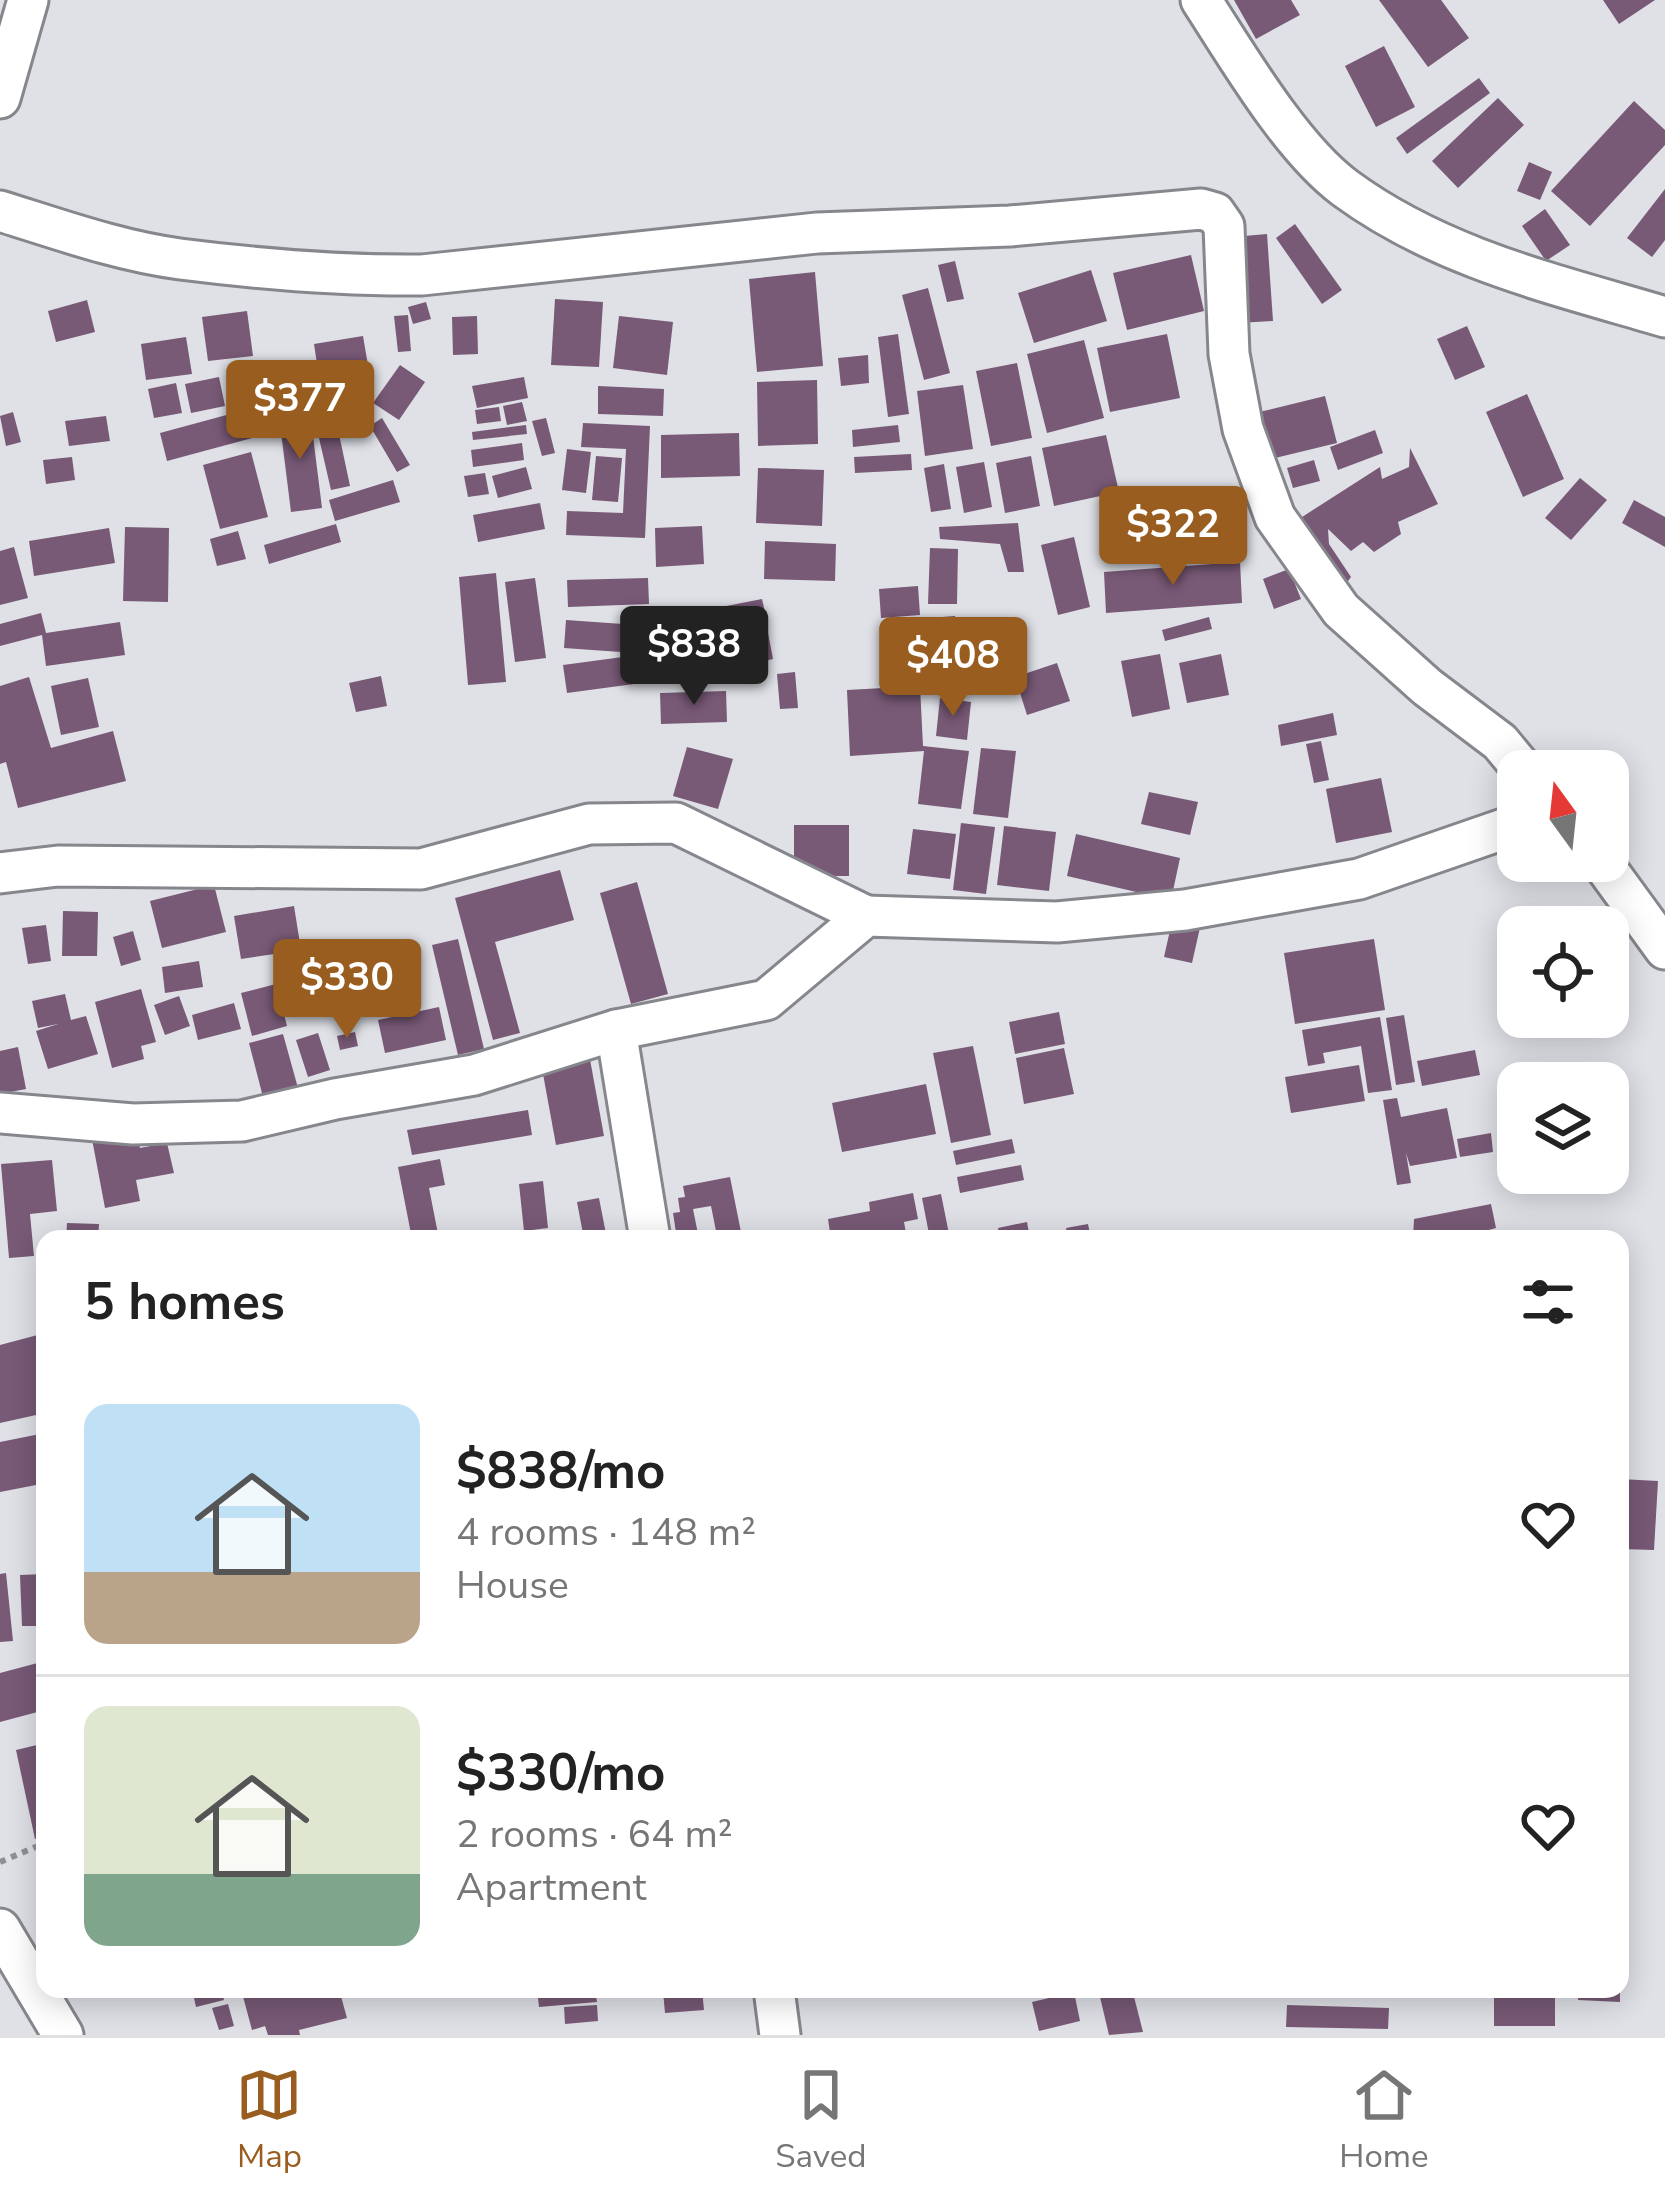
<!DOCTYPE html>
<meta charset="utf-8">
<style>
body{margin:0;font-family:"Nunito Sans",sans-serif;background:#f2f2f2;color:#222;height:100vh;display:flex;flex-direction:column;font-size:45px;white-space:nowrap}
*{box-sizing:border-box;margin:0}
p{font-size:39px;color:#767676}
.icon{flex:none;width:66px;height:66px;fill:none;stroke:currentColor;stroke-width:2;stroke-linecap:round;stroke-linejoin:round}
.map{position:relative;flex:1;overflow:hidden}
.drawer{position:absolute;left:36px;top:1230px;width:1593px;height:768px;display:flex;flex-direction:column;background:#fff;border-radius:24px;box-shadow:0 6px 30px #0003}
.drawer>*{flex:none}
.needle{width:78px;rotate:345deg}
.tools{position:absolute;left:1497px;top:750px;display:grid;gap:24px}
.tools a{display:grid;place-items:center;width:132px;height:132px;border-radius:24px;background:#fff;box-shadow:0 6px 30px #0003;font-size:60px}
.price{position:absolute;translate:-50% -102px;padding:0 27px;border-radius:12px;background:#995d1f;color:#fff;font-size:39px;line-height:78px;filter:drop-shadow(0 3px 6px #0008)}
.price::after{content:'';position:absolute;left:50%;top:72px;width:36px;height:27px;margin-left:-18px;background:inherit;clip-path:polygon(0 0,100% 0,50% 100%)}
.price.on{background:#222;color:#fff}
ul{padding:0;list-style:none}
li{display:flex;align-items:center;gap:36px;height:300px;padding:0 48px}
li+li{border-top:3px solid #e0e0e0}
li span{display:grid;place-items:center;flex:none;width:336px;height:240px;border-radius:24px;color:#555}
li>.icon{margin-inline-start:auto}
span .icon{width:144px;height:144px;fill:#fffc;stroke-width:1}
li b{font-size:51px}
h2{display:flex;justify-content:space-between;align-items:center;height:144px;padding:0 48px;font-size:51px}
.tab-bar{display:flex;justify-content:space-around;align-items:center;height:168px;border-top:3px solid #e0e0e0;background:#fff;font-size:33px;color:#767676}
.tab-bar a{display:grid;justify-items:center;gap:6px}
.tab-bar .on{color:#995d1f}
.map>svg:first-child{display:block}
.building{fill:#785976}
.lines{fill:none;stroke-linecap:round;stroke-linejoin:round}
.minor-casing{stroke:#85878c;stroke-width:45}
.path{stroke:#8e9094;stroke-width:6;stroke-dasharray:6 6;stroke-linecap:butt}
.minor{stroke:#fff;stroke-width:39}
</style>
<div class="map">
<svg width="1665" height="2035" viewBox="0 0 1665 2035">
<rect width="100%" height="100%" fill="#dfe1e7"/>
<g class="building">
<path d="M1234,0H1291L1300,15L1256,39Z"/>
<path d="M1379,0H1441L1469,38L1428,67Z"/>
<path d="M1603,0H1655L1619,24Z"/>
<path d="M1384,46L1415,107L1376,127L1345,66Z"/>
<path d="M1479,78L1490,93L1407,154L1396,138Z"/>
<path d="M1498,98L1524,125L1458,188L1432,161Z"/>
<path d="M1634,101L1665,130V145L1590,226L1551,191Z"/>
<path d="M1529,162L1552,172L1540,200L1517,191Z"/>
<path d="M1665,189V240L1652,257L1627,238Z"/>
<path d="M1545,209L1570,245L1546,261L1522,226Z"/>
<path d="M1295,224L1342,290L1322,304L1276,238Z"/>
<path d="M1267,234L1273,321L1239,323L1233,237Z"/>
<path d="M1191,255L1204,311L1127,330L1113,273Z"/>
<path d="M955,261L964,299L947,302L938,265Z"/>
<path d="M1091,270L1107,321L1034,343L1018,293Z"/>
<path d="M815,272L823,366L757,372L749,279Z"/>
<path d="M928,288L950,373L924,380L902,295Z"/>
<path d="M555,299L603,302L599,367L551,365Z"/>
<path d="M87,300L95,332L56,342L48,311Z"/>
<path d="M426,302L431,319L413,324L408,307Z"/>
<path d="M247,311L253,356L208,361L202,317Z"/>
<path d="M408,315L411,351L398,352L394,316Z"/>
<path d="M477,316L478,354L453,355L452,317Z"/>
<path d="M619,316L673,322L667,375L613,368Z"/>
<path d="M1467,326L1485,367L1455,380L1437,339Z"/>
<path d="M898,334L909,414L888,417L878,337Z"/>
<path d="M1167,334L1180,398L1110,412L1097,348Z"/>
<path d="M363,336L373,395L323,403L314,344Z"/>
<path d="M186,337L192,374L146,380L141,344Z"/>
<path d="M1084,340L1104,418L1047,433L1027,354Z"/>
<path d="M868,355L869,383L841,386L838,358Z"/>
<path d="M1017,363L1032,438L991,446L976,371Z"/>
<path d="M400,365L425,382L399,420L373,403Z"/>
<path d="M219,377L225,406L191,413L185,384Z"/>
<path d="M524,377L528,398L477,408L472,386Z"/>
<path d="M817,380L818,444L758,446L757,382Z"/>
<path d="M176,383L182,413L154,418L148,389Z"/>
<path d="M963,385L973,449L925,456L917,391Z"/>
<path d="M598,386L664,389L663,416L598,414Z"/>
<path d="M1527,394L1564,479L1523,497L1486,412Z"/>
<path d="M1325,396L1337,443L1259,462L1247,415Z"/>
<path d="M522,402L527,421L507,425L503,406Z"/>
<path d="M271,403L278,431L167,461L160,433Z"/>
<path d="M499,407L501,421L477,424L475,410Z"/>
<path d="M13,412L21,442L6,446L0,416Z"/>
<path d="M310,412L322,508L291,512L279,416Z"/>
<path d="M106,416L110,441L69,446L65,421Z"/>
<path d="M382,418L410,465L397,472L370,426Z"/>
<path d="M546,418L555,453L542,456L532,421Z"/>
<path d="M583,423L650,426L645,538L566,535L567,511L623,513L626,449L581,447Z"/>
<path d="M526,425L527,434L473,440L472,432Z"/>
<path d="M898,425L900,442L853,447L852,430Z"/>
<path d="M1375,430L1383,453L1338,470L1330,447Z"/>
<path d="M739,433L740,476L661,478V435Z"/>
<path d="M339,434L350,486L331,490L319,438Z"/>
<path d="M1106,435L1119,492L1054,506L1042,448Z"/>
<path d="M522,443L524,460L473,467L471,450Z"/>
<path d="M1410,448L1438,504L1398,522L1401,534L1374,552L1363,542L1351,551L1328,529L1329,544L1351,577L1339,593L1288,526L1380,467L1382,479L1409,467Z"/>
<path d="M567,449L591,452L586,493L562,490Z"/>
<path d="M251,452L268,517L220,529L203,465Z"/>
<path d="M911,454L912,470L855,473L854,457Z"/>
<path d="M596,456L622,458L618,502L592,500Z"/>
<path d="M1031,456L1040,506L1005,513L996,463Z"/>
<path d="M72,457L75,480L46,484L43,460Z"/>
<path d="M1314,460L1320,481L1293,488L1287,468Z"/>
<path d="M984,462L992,507L964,513L956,467Z"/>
<path d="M944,464L951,509L931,512L924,468Z"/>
<path d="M526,467L532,489L498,498L492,476Z"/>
<path d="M758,468L824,470L822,526L756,523Z"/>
<path d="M485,473L489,494L468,497L464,476Z"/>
<path d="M1580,478L1607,500L1571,540L1545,518Z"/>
<path d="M393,480L400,502L335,521L329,500Z"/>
<path d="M1634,500L1665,517V547L1622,523Z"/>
<path d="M540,503L545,529L478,542L473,515Z"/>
<path d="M1018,523L1024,572H1008L1000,544L940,539L939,527Z"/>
<path d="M336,524L341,542L269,564L264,545Z"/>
<path d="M702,526L704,564L656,567L655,528Z"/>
<path d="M125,527L169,528L168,602L123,601Z"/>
<path d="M109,528L115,563L34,576L29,541Z"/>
<path d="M238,531L246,559L217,566L210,539Z"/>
<path d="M1074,537L1090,607L1058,615L1041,545Z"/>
<path d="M765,541L836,544L835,581L764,579Z"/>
<path d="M14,547L28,598L0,605V551Z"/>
<path d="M930,548L958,549L957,604H928Z"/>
<path d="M1240,562L1242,603L1106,613L1104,572Z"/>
<path d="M1289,569L1301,599L1274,609L1263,579Z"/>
<path d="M496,573L506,682L468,685L459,577Z"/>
<path d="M535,578L546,658L515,662L505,582Z"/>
<path d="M648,578L649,604L568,607L567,580Z"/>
<path d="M918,586L920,615L881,618L879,589Z"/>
<path d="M762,599L767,621L664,641L660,619Z"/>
<path d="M41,613L46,633L120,622L125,655L46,666L42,635L0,646V624Z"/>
<path d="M955,616L958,663L932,665L929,618Z"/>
<path d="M1209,617L1212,629L1165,641L1162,630Z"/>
<path d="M1000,618L1003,676L971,678L968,620Z"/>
<path d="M566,620L651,626L649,654L564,648Z"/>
<path d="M768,633L773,659L662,684L656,658Z"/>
<path d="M645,654L649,682L567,693L563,665Z"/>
<path d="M1160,654L1170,709L1132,717L1121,661Z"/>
<path d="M1221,654L1229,695L1187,703L1179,663Z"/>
<path d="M1057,663L1070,701L1027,715L1015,677Z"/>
<path d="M795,672L798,708L780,709L777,674Z"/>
<path d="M381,676L387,706L356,712L349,683Z"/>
<path d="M29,677L51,748L113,731L126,781L18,808L6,762L0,764V686Z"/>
<path d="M88,678L99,727L61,735L51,686Z"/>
<path d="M920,686L923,746L969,751L961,809L918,804L924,751L850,756L847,690Z"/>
<path d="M726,691L727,722L661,724L660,693Z"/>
<path d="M940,698L971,702L967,740L936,736Z"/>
<path d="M1333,713L1337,735L1281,746L1278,725Z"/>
<path d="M1321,741L1329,780L1314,783L1306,744Z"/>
<path d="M687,747L733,759L718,809L673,796Z"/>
<path d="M981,748L1016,751L1008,818L973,814Z"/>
<path d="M1381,778L1392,832L1336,843L1326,789Z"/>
<path d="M1149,792L1198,802L1190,835L1141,824Z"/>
<path d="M961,823L995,827L986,894L953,890Z"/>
<rect x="794" y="825" width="55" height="51"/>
<path d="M1004,826L1056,832L1049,891L997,885Z"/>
<path d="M913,829L956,834L950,879L907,874Z"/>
<path d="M1076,834L1180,858L1171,900L1067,876Z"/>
<path d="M560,870L574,920L495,942L520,1033L493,1040L455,898Z"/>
<path d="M637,882L668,994L631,1004L600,893Z"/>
<path d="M214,885L226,932L162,948L150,901Z"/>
<path d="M294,906L301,950L241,959L234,916Z"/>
<path d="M63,911L98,912L97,956H62Z"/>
<path d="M1173,917L1201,923L1192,963L1164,957Z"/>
<path d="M46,925L51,961L28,964L22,928Z"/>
<path d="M133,931L141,960L121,966L113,937Z"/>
<path d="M458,939L484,1049L458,1055L432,945Z"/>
<path d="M1374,939L1385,1010L1295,1024L1284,953Z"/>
<path d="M199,961L203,987L165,993L162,967Z"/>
<path d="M276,984L287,1026L252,1036L241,993Z"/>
<path d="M141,989L156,1042L141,1046L144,1059L112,1068L95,1002Z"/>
<path d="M65,994L71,1020L86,1016L98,1054L48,1069L36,1031L58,1024L38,1028L32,1001Z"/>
<path d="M179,996L190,1026L165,1035L154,1005Z"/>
<path d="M234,1003L241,1029L198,1040L192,1015Z"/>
<path d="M439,1007L446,1040L385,1053L378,1020Z"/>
<path d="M1059,1012L1065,1044L1015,1054L1009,1022Z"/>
<path d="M1404,1015L1415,1082L1396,1085L1386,1018Z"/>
<path d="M1380,1017L1392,1090L1368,1093L1361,1046L1323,1053L1325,1063L1308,1066L1302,1030Z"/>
<path d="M355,1032L358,1046L340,1050L337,1036Z"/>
<path d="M318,1033L330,1070L308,1077L296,1040Z"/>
<path d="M283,1034L298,1088L263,1097L249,1043Z"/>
<path d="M973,1046L991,1135L951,1143L933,1053Z"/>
<path d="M18,1047L26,1089L0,1094V1051Z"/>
<path d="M1064,1048L1074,1094L1024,1104L1016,1058Z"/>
<path d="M1475,1050L1480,1075L1422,1086L1417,1061Z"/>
<path d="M589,1054L604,1136L556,1145L541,1063Z"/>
<path d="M1359,1065L1365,1101L1291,1113L1285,1077Z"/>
<path d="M926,1084L936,1134L842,1152L832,1103Z"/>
<path d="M1397,1098L1401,1117L1447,1108L1457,1158L1410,1166L1406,1153L1411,1183L1397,1185L1383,1100Z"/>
<path d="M528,1110L532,1135L412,1155L407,1130Z"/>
<path d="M136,1130L140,1148L167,1143L174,1173L136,1180L140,1201L105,1208L92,1139Z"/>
<path d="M1491,1133L1493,1152L1460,1157L1457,1139Z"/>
<path d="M1012,1139L1015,1153L956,1165L953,1151Z"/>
<path d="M1515,1150L1518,1172L1503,1174L1500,1153Z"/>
<path d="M440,1159L445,1185L429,1188L439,1239H412L398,1167Z"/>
<path d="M52,1160L57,1211L30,1214L34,1256L9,1258L1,1164Z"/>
<path d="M1021,1165L1024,1180L960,1193L957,1177Z"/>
<path d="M730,1177L741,1232L717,1236L711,1206L693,1209L699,1239H677L673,1213L680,1212L678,1198L685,1197L683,1186Z"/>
<path d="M543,1181L548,1228L524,1231L519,1184Z"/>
<path d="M913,1193L918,1219L904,1222L907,1239H831L828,1219L870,1211L869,1202Z"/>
<path d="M941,1194L950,1239H930L922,1198Z"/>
<path d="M599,1198L607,1239H584L577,1202Z"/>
<path d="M1491,1204L1496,1228L1456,1239H1413L1414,1219Z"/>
<path d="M1027,1222L1030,1239H1000L998,1228Z"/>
<path d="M67,1223L99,1224L98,1239H66Z"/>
<path d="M1088,1224L1091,1239H1068L1066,1228Z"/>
<path d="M45,1333V1413L0,1423V1345Z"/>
<path d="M45,1433V1518H43L36,1485L0,1492V1442Z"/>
<path d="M1620,1479L1658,1481L1654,1550L1620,1549Z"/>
<path d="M6,1573L13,1641L0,1642V1574Z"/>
<path d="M45,1574V1626H22L20,1575Z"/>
<path d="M45,1661V1710L0,1722V1673Z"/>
<path d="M41,1744L45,1837L35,1839L16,1750Z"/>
<path d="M192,1989H221L224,2000L196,2007Z"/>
<path d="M241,1989H339L347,2018L299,2030L300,2035H268L265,2026L252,2030Z"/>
<path d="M537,1989H595L597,2002L539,2007Z"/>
<path d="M702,1989L704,2010L665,2013L663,1991Z"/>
<path d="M1132,1989L1143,2032L1109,2035L1100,1997Z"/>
<path d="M1579,1989H1620V2002L1578,2000Z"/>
<path d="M1074,1992L1080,2021L1039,2031L1032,2002Z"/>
<rect x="1494" y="1992" width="61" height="34"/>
<path d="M228,2004L234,2026L219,2030L212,2008Z"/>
<path d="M597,2005L598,2021L565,2024L564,2007Z"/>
<path d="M1287,2005L1389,2008L1388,2029L1286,2027Z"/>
</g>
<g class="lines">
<g class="minor-casing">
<g id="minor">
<path d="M1201,0C1238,57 1291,148 1345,188C1440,258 1554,284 1665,317"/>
<path d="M0,98L28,0"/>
<path d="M0,211C58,229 119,251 180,259C259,269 342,276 422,275L817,233L1010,226L1201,209L1215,213L1224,226L1229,354L1243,429L1275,517L1341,610L1427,687L1500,742L1524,771"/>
<path d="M1601,861L1665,949"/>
<path d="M0,873L58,866L421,869L589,824L676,823L866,916"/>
<path d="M616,1030L650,1239"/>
<path d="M0,1113L133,1124L242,1121L335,1099L474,1075L616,1030L766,1000L866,916L1057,922L1185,910L1359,879L1518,824"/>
<path d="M0,1929L63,2035"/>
<path d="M774,1989L780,2035"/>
</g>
</g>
<path class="path" d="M0,1862L45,1843"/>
<use href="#minor" class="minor"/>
</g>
</svg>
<div class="tools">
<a><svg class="needle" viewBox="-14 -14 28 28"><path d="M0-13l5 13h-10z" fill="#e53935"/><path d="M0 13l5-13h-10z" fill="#767676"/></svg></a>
<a><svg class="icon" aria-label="locate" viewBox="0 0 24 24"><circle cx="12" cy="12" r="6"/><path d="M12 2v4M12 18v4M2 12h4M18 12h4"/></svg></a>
<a><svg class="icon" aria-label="layers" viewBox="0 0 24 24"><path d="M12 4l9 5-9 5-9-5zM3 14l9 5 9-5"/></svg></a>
</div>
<b class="price" style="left:300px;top:462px">$377</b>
<b class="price" style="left:1173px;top:588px">$322</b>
<b class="price on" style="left:694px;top:708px">$838</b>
<b class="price" style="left:953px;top:719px">$408</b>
<b class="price" style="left:347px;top:1041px">$330</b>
<section class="drawer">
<h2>5 homes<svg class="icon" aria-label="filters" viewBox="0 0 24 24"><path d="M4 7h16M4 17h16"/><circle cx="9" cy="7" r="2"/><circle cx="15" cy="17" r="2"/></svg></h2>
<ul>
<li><span style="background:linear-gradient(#bfe0f5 70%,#b9a48a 0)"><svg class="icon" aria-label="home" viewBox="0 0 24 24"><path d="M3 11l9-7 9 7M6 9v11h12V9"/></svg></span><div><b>$838/mo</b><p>4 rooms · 148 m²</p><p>House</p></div><svg class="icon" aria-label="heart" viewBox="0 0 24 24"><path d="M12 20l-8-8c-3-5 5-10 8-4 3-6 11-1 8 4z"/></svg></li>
<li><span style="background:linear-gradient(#dfe7d0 70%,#7fa58c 0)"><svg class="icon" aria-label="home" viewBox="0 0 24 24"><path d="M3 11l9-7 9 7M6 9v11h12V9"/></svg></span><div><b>$330/mo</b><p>2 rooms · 64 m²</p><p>Apartment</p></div><svg class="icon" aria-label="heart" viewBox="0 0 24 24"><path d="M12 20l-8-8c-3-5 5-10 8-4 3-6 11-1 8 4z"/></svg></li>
</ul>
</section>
</div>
<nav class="tab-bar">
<a class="on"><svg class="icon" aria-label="map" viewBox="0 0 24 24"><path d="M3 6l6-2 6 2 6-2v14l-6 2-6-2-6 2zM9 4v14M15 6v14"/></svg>Map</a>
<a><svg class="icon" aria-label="saved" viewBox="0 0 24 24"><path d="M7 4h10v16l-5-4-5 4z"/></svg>Saved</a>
<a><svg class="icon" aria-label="home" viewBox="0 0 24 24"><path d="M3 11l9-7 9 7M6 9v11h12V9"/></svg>Home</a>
</nav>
